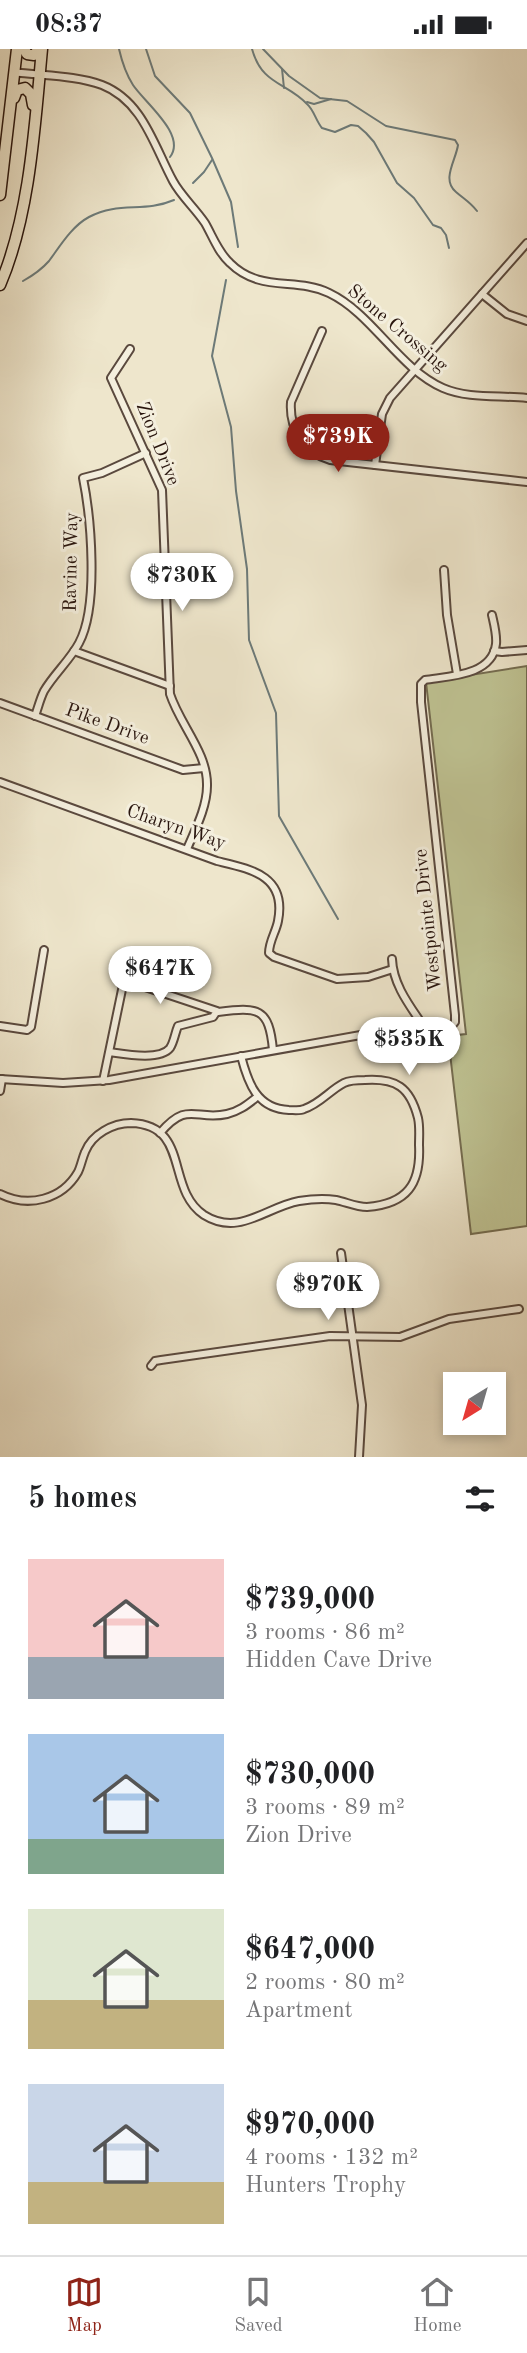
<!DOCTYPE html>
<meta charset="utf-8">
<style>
body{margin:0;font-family:"Old Standard TT",serif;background:#f6f6f6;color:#202124;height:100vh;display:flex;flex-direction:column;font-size:26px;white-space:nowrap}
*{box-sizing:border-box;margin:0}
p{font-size:23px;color:#757577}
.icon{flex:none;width:38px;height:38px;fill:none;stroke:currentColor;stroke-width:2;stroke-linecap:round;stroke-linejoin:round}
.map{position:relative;height:1408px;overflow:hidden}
.side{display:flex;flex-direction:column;background:#fff;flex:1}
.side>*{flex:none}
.needle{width:46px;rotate:217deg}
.tools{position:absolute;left:443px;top:1323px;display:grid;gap:14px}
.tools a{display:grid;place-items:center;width:63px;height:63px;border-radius:0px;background:#fff;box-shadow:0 4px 10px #0003;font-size:35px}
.price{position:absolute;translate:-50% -60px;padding:0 16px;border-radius:24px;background:#fff;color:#222;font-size:23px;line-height:46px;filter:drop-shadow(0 2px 4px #0008)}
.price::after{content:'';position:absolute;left:50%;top:42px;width:21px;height:16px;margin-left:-10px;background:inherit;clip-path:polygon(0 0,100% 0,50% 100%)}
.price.on{background:#8f2418;color:#fff}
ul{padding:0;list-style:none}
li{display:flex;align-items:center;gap:21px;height:175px;padding:0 28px}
li span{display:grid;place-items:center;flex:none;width:196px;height:140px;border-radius:0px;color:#555}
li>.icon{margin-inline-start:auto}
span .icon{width:84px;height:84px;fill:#fffc;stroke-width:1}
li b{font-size:30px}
h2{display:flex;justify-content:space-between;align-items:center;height:84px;padding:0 28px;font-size:30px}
.status{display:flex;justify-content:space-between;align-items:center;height:49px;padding:0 35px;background:#fff;direction:ltr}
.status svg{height:19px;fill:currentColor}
.tabs{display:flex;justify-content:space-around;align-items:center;height:98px;border-top:2px solid #e0e0e0;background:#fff;font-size:19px;color:#757577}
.tabs a{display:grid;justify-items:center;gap:4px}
.tabs .on{color:#8f2418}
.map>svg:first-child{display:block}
.green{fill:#bfc393;stroke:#746c50;stroke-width:2}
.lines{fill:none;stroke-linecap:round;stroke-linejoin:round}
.stream{stroke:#6d7a78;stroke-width:2}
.street-casing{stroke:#5a493e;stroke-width:10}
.primary-casing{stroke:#29150e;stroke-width:13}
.street{stroke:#f4efde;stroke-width:6}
.primary{stroke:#eee6cc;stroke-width:10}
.labels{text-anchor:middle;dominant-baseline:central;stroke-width:6;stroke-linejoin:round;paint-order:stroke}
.street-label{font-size:19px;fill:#29150e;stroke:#f4efde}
</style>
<div class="status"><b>08:37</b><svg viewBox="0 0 49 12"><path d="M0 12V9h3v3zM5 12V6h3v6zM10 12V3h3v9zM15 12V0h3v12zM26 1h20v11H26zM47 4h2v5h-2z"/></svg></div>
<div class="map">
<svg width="527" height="1408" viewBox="0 0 527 1408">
<rect width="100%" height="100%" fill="#eee6cc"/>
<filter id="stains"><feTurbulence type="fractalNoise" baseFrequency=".00286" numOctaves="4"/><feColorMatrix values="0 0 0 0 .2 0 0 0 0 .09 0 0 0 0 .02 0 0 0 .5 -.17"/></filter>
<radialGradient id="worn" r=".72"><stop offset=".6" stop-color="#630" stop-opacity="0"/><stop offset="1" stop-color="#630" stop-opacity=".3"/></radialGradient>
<path class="green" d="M527,617V1177L471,1185L448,987L466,985L426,633Z"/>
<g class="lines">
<g class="stream">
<path d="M119,0C122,13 126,25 133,36C145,54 187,86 170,108"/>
<path d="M146,0L155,27L190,64L212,109L231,153L238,198"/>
<path d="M252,0C262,36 286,33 307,55C314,61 316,72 322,79L335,83L351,76L358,77L366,84L374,93L397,134L414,149L433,176L441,179L446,186L449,199"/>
<path d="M263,0L289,27L320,49L347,52L386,77L455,91L458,96C456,111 441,131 456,143C464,150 470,153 477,162"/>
<path d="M282,20L284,39"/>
<path d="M307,53L314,55L331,50"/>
<path d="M193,134L204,123L212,111"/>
<path d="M226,231L212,307L231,378L236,442L247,520L249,591L276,664L279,767L338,870"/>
<path d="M23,232C32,227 42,220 49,212C60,197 72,177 89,168C119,152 144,164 174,151"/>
</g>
<g class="street-casing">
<g id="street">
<path d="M13,23C41,27 75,26 102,36C143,52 154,97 173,132C181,147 195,159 205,174C213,188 218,203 230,214C260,244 296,228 329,244C373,265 398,319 443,339C468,350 500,346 527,349"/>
<path d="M482,245L507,265L527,272"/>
<path d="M322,282L291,353C289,380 304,403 330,411L527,433"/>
<path d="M130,300L111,329L162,441L170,645C180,676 208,704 207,737C207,758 195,781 187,800"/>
<path d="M375,416L382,365L390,349L527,194"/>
<path d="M444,521L447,566L457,625"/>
<path d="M74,602L170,637"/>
<path d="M494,602L502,603L527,601"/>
<path d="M0,654L183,721L204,719"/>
<path d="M35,667C38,659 40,650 44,642C54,625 70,611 79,594C99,557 91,469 83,429L102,424L146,404"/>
<path d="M0,733L217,812C250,820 287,826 278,872C276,883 269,892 269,904L274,908L337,930L368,928L393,920"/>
<path d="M392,910C393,936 410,957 424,978"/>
<path d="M124,931L127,907"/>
<path d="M218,963C258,958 269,958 273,1001"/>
<path d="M0,977L27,981L31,978L44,901"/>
<path d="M0,1030L63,1034L109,1031L383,982L451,978L455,973V966L421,653V635L425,631C449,627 492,627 496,595C497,586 494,575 492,566"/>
<path d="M103,1032L124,931L217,962L213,968L178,977C175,984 174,993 170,999C160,1012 124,1005 109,1003"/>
<path d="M0,1042L2,1030"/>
<path d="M160,1084C188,1051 195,1072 227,1065C240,1062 248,1055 257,1048"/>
<path d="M0,1145C28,1159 62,1151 78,1123C81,1117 82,1110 85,1103C92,1085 113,1074 131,1074C191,1076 165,1140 204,1166C239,1188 266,1158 299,1152C311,1150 324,1149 336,1151C346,1153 356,1158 367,1158C407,1155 421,1135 419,1096C419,1087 420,1078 418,1069C410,1038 396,1029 365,1031C359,1031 350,1031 344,1034C330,1041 320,1055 304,1060C300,1062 294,1061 289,1061C257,1060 248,1034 241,1007"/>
<path d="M341,1204L362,1356L359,1408"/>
<path d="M151,1317L155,1312L161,1311L330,1287L400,1288L449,1270L519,1260"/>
</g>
</g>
<g class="primary-casing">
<g id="primary">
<path d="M24,0L27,5L34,6L39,0"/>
<path d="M14,49L17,41L25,39L31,45L33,56"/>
<path d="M0,146L17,0"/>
<path d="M0,236C30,166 35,75 42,0"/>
</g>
</g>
<use href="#street" class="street"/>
<use href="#primary" class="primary"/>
</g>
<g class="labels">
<g class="street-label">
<text transform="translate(397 280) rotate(40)">Stone Crossing</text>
<text transform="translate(157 395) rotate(68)">Zion Drive</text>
<text transform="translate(72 513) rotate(-89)">Ravine Way</text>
<text transform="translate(107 676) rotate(20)">Pike Drive</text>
<text transform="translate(176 779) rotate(19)">Charyn Way</text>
<text transform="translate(429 871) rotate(-96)">Westpointe Drive</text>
</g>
</g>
<rect width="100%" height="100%" filter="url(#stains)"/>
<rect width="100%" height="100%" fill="url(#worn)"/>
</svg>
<div class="tools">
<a><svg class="needle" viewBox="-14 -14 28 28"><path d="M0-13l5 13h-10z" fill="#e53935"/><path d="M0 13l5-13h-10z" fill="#757577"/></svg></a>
</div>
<b class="price on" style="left:338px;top:425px">$739K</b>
<b class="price" style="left:182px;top:564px">$730K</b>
<b class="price" style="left:160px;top:957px">$647K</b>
<b class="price" style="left:409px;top:1028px">$535K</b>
<b class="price" style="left:328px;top:1273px">$970K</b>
</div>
<section class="side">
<h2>5 homes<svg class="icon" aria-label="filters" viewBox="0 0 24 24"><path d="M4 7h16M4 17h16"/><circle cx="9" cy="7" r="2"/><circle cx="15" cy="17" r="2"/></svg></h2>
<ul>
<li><span style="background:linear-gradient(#f6c9c9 70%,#9aa5b1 0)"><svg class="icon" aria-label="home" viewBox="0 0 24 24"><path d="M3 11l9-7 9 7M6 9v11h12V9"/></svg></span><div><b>$739,000</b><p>3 rooms · 86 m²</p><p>Hidden Cave Drive</p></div></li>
<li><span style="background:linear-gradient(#a9c7e8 75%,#7fa58c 0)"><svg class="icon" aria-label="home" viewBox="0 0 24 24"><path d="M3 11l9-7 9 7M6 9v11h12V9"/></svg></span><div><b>$730,000</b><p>3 rooms · 89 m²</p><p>Zion Drive</p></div></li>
<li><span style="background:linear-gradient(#dfe7d0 65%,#c2b280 0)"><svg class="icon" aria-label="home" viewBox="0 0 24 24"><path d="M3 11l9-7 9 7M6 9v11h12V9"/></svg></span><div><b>$647,000</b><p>2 rooms · 80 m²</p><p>Apartment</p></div></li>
<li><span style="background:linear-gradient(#c9d6e8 70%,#c2b280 0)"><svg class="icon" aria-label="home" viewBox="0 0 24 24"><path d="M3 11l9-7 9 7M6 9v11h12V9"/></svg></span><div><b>$970,000</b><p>4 rooms · 132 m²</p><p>Hunters Trophy</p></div></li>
</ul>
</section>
<nav class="tabs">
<a class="on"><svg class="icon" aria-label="map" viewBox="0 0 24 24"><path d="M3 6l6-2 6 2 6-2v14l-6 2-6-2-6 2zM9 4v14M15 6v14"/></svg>Map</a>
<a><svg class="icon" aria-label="saved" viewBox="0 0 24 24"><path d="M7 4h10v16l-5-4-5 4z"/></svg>Saved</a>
<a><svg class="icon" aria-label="home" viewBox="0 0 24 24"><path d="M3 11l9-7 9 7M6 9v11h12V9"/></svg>Home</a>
</nav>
